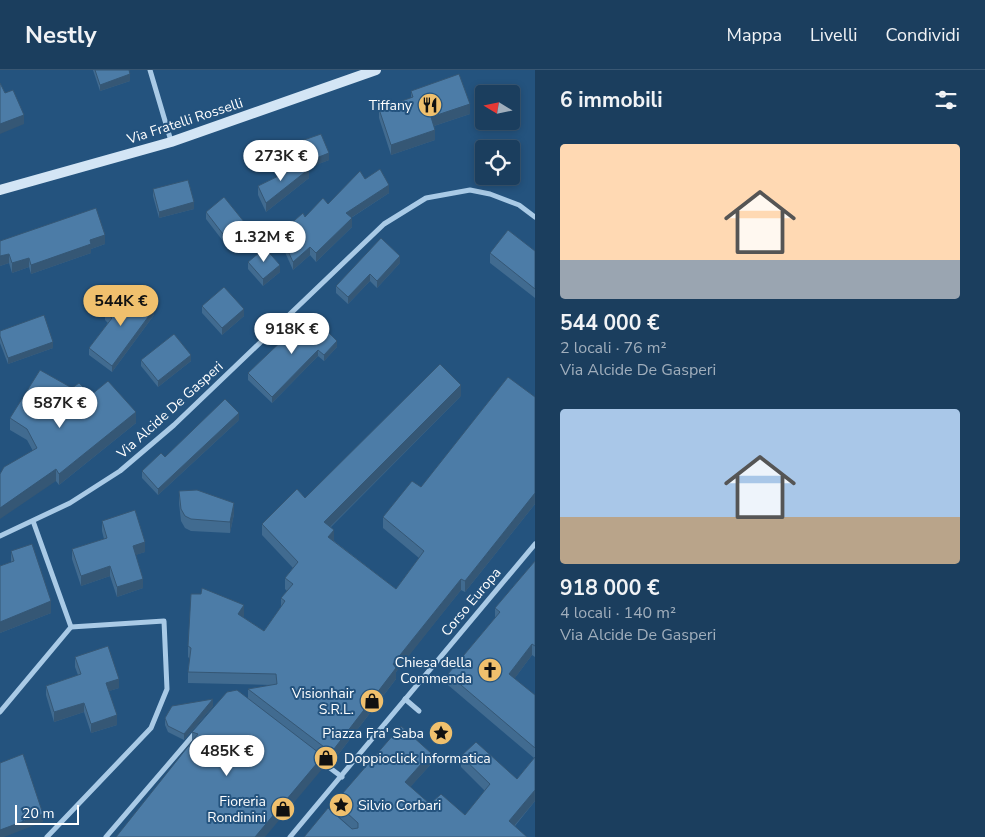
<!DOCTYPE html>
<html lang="it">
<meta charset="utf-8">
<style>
body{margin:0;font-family:"Nunito Sans",sans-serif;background:#244564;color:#f1f3f6;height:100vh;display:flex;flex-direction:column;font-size:19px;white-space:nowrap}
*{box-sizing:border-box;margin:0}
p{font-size:16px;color:#a0aebc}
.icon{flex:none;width:28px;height:28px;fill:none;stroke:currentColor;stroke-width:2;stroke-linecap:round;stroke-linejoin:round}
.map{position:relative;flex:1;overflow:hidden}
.drawer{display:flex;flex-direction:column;background:#1b3e5e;width:450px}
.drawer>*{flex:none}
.needle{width:32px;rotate:280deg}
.tools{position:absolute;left:475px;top:15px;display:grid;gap:10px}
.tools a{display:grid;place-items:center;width:45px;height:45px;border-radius:5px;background:#1b3e5e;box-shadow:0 2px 8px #0003,0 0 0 1px #395773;font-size:25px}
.scale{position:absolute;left:15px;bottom:12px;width:64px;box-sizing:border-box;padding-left:5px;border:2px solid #fff;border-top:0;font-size:14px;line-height:18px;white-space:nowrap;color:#fff;-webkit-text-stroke:4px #24537e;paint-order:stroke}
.price{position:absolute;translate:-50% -42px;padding:0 11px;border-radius:18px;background:#fff;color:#222;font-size:16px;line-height:32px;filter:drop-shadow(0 1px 2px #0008)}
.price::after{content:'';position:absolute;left:50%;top:30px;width:15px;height:11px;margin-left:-8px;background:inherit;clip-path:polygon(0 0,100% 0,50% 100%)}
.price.on{background:#f0c06d;color:#111}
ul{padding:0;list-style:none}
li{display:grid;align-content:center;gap:10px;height:265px;padding:0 25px}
li span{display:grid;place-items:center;height:155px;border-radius:5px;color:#555}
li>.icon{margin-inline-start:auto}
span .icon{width:90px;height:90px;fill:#fffc;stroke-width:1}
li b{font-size:21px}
h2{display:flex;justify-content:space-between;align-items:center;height:60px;padding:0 25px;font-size:21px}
header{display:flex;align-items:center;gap:30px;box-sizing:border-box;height:70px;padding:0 25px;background:#1b3e5e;border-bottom:1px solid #395773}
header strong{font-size:24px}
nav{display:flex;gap:28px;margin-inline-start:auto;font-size:18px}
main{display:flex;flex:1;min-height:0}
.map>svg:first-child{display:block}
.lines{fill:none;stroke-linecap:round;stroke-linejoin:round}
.minor{stroke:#a9cae6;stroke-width:5}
.secondary{stroke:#d3e5f5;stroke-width:10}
.wall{fill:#416b90}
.shaded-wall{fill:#355775}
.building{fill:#4c7ca7;stroke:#355775}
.labels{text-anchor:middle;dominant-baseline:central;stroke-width:4;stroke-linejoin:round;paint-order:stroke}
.poi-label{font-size:14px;fill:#fff;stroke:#24537e;text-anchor:end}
.street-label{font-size:14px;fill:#fff;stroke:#24537e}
</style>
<header>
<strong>Nestly</strong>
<nav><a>Mappa</a><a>Livelli</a><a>Condividi</a></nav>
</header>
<main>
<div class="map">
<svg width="535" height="767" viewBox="0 0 535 767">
<rect width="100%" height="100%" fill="#24537e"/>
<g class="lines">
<g class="minor">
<path d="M150,0L171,71"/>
<path d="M0,466L70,433L120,401L174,355L384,154L426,128L470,120L490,124L519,135L535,147"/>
<path d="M405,629L419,641"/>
<path d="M0,642L71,557L33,451"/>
<path d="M318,689L342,707"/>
<path d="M47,767L151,658L167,619L164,551L71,557"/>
<path d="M106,767L196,662"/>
<path d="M290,767L535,474"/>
</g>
<path class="secondary" d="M0,120L171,72L376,0"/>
</g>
<g class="wall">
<path d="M93,0H129L130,11L100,21Z"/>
<path d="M411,21L470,44L434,56L435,70L391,85L379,48V39L411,28Z"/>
<path d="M298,72L329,90L308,98L309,108L266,142L258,125V116L304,94L298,79Z"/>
<path d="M365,109L389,123L351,148L352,157L316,192L310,185L293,200L280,171V163L328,134Z"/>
<path d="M153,119L194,139L159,148L153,126Z"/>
<path d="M206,142L245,159L226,175L206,149Z"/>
<path d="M0,171L105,174L91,179V183L31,204L29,197L12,203L9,193L0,196Z"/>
<path d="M535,181V228L490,193V183Z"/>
<path d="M248,192L280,202L263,216L248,199Z"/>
<path d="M400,193L377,218L370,211L348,234L336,223V216Z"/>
<path d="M124,230L154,245L112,302L89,285V278L108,253L105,250V243Z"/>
<path d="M202,236L244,246L222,265L202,243Z"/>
<path d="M310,244L337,277L324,291L318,286L272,333L248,310V303Z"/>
<path d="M0,261L53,278L8,294L0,273Z"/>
<path d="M141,290L191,291L158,317L141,296Z"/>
<path d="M72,318L91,325L136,353L59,415L33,381L27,370L10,360V348Z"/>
<path d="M461,326L331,457L334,471L396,519L419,488L383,458V447L535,327V434L465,522L461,520L412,581L396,602V609L334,690L331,688L328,691L323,687V698L192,670V662L248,629V619L272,615L188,613V602L190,589L188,587V576L244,546L243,547L264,561L281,537V528L287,521L285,519V508L293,498L262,465V454L305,428Z"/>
<path d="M239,350L158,425L142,408V401L165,387Z"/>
<path d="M179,421L234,444L230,463L191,461L185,458L181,451L179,433Z"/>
<path d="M102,451L145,482L135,485L143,518L117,527L110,506L81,516L72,489V479L104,469L102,461Z"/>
<path d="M11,481L51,543L0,563V496L11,492Z"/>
<path d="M535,491V587L532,585L514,609L535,625V731L515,756L352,759L335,743V732L431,694L410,717L430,734L465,745L485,721L461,697V686L517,709L534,688L448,615V604L495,548V538Z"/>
<path d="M75,587L119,618L109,621L117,655L91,663L84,642L54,652L46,625V616L78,605L75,597Z"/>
<path d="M213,636L184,670L168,662L165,655V648Z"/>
</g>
<g class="shaded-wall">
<path d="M130,4V11L100,21V15Z"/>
<path d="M470,34V44L431,57V47Z"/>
<path d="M24,45V54L0,64V54Z"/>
<path d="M435,60V70L391,85V75Z"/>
<path d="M329,83V90L306,99V92Z"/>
<path d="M309,99V108L266,142V133Z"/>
<path d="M389,115V123L346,151V143Z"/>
<path d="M194,132V139L159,148V142Z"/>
<path d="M352,148V157L316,192V183Z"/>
<path d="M245,153V159L226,175V168Z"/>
<path d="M105,165V174L91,179V183L31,204V195L90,170Z"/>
<path d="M310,177V185L293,200V192Z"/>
<path d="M9,184V193L0,196V186Z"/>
<path d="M400,186V193L377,218V211Z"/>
<path d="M29,188V197L12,203V193Z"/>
<path d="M280,195V202L263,216V209Z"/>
<path d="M370,204V211L348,234V227Z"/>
<path d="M154,239V245L112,302V296Z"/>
<path d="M244,239V246L222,265V258Z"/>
<path d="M337,271V277L324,291V285Z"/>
<path d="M53,272V278L8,294V288Z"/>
<path d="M318,280V286L272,333V327Z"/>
<path d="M191,285V291L158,317V311Z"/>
<path d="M461,315V326L324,463V452Z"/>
<path d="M136,342V353L59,415V404Z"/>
<path d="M239,343V350L158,425V419Z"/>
<path d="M56,399V411L0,449V438Z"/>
<path d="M535,423V434L465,522V511Z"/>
<path d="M234,433V444L230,463V452Z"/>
<path d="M334,460V471L328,478V467Z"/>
<path d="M145,472V482L133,486V476Z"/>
<path d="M110,496V506L81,516V506Z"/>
<path d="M143,509V518L117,527V517Z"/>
<path d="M461,509V520L396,602V609L334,690V679L393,594Z"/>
<path d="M51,531V543L0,563V552Z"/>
<path d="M244,535V546L238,555V544Z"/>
<path d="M532,574V585L509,616V604Z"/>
<path d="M119,609V618L106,622V613Z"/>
<path d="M213,629V636L184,670V664Z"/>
<path d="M84,633V642L54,652V642Z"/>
<path d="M117,645V655L91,663V654Z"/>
<path d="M331,677V688L328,691V680Z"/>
<path d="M431,683V694L405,723V712Z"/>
<path d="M323,686V698L265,767H255Z"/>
<path d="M535,720V731L509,762V751Z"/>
<path d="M43,744V752L4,767H0V760Z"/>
</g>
<g class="building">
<path d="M95,0H129L130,4L100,15Z"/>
<path d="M459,4L470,34L431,47L435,60L391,75L379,39L413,27L411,21Z"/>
<path d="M0,13L5,23L13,20L24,45L0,54Z"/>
<path d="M321,64L329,83L306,92L298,72Z"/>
<path d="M305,93L309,99L266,133L258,116Z"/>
<path d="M380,99L389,115L346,143L352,148L316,183L310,177L293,192L280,163L303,143L305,147L323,128L328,134L360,101L365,109Z"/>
<path d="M188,110L194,132L159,142L153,119Z"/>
<path d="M224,127L245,153L226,168L206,142Z"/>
<path d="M96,138L105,165L90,170L91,174L31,195L29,188L12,193L9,184L0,186V171Z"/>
<path d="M508,160L535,181V219L490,183Z"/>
<path d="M381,168L400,186L377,211L370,204L348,227L336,216Z"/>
<path d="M265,178L280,195L263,209L248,192Z"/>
<path d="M224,217L244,239L222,258L202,236Z"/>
<path d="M131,221L154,239L112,296L89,278L112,248L105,243L118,225L124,230Z"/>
<path d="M310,244L337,271L324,285L318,280L272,327L248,303Z"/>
<path d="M44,245L53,272L8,288L0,266V261Z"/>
<path d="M174,264L191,285L158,311L141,290Z"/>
<path d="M440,294L461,315L324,452L334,460L328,467L396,519L424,481L383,447L412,411L421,417L508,307L535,327V423L465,511L461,509L412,570L393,594L396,598L334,679L331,677L328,680L248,619L277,614L276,604L188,602L191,578L188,576L191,524H201L202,518L244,535L238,544L264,561L285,531L281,528L293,514L285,508L298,492L262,454L297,419L305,428Z"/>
<path d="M40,300L72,318L79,313L91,325L108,311L136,342L59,404L56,399L0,438V404L4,397L37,378L27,359L10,348Z"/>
<path d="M225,329L239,343L158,419L142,401L161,383L165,387Z"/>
<path d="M197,420L234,433L230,452L191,449L185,446L181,439L179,421Z"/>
<path d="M135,440L145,472L133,476L143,509L117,517L110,496L81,506L72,479L107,468L102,451Z"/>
<path d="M32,474L51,531L0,552V496L14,491L11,481Z"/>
<path d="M535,491V576L532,574L509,604L535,625V678L448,604L500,542L495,538Z"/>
<path d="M108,576L119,609L106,613L117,645L91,654L84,633L54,642L46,616L81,604L75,587Z"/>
<path d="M237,620L323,686L255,767H116L198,664L192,662L227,622Z"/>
<path d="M213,629L184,664L168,656L165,648L172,636Z"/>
<path d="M401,656L431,683L405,712L430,734L441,724L465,745L490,714L461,686L476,672L517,709L535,687V720L509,751L527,767H304L328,738L352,759L358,758V753L335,732Z"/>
<path d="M23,684L43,744L0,760V693Z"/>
</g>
<defs>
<g id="restaurant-disc" transform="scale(1.25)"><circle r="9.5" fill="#f0c06d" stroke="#24537e"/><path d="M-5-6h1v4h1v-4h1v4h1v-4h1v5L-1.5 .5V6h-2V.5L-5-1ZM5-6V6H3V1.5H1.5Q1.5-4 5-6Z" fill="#111"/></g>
<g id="church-disc" transform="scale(1.25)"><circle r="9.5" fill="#f0c06d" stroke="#24537e"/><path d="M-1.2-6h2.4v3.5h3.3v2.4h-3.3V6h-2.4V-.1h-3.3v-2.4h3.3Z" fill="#111"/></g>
<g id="shop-disc" transform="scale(1.25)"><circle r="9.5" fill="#f0c06d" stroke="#24537e"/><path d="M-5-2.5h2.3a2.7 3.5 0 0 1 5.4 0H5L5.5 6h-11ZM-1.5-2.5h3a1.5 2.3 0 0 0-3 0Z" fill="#111"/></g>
<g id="sight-disc" transform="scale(1.25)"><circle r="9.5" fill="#f0c06d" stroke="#24537e"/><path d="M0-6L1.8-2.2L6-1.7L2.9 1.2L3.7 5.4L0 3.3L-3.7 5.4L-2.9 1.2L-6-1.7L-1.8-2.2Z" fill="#111"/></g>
</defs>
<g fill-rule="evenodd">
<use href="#restaurant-disc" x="430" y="35"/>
<use href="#church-disc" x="490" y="600"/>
<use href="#shop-disc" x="372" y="631"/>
<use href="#sight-disc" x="441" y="663"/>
<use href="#shop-disc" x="326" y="688"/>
<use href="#sight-disc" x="341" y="735"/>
<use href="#shop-disc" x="283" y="739"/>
</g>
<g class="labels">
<g class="poi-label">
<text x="412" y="35">Tiffany</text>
<text x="472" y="592">Chiesa della<tspan x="472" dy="16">Commenda</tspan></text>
<text x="354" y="623">Visionhair<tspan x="354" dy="16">S.R.L.</tspan></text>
<text x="424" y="663">Piazza Fra' Saba</text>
<text x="344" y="688" text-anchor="start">Doppioclick Informatica</text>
<text x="266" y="731">Fioreria<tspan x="266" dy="16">Rondinini</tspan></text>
<text x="358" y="735" text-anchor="start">Silvio Corbari</text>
</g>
<g class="street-label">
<text transform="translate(185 51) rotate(-18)">Via Fratelli Rosselli</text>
<text transform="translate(170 340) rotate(-42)">Via Alcide De Gasperi</text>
<text transform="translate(471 532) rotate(-50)">Corso Europa</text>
</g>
</g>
</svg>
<div class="tools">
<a><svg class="needle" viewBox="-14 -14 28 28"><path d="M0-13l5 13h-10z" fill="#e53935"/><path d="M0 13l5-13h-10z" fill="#a0aebc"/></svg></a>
<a><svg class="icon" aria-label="locate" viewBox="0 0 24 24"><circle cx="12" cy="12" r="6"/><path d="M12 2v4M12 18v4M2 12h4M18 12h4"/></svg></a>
</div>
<div class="scale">20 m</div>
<b class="price" style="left:281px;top:112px">273K €</b>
<b class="price" style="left:264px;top:193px">1.32M €</b>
<b class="price on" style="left:121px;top:257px">544K €</b>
<b class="price" style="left:292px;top:285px">918K €</b>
<b class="price" style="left:60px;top:359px">587K €</b>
<b class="price" style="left:227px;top:707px">485K €</b>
</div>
<section class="drawer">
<h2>6 immobili<svg class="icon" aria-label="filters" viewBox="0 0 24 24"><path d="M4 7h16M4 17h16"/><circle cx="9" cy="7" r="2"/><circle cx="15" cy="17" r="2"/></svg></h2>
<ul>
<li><span style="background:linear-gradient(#ffd9b3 75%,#9aa5b1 0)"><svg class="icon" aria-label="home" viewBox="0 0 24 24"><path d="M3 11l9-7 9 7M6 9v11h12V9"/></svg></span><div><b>544 000 €</b><p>2 locali · 76 m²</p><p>Via Alcide De Gasperi</p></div></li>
<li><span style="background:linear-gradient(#a9c7e8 70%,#b9a48a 0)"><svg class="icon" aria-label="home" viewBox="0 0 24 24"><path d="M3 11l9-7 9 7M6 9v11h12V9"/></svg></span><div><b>918 000 €</b><p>4 locali · 140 m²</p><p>Via Alcide De Gasperi</p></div></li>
</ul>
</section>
</main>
